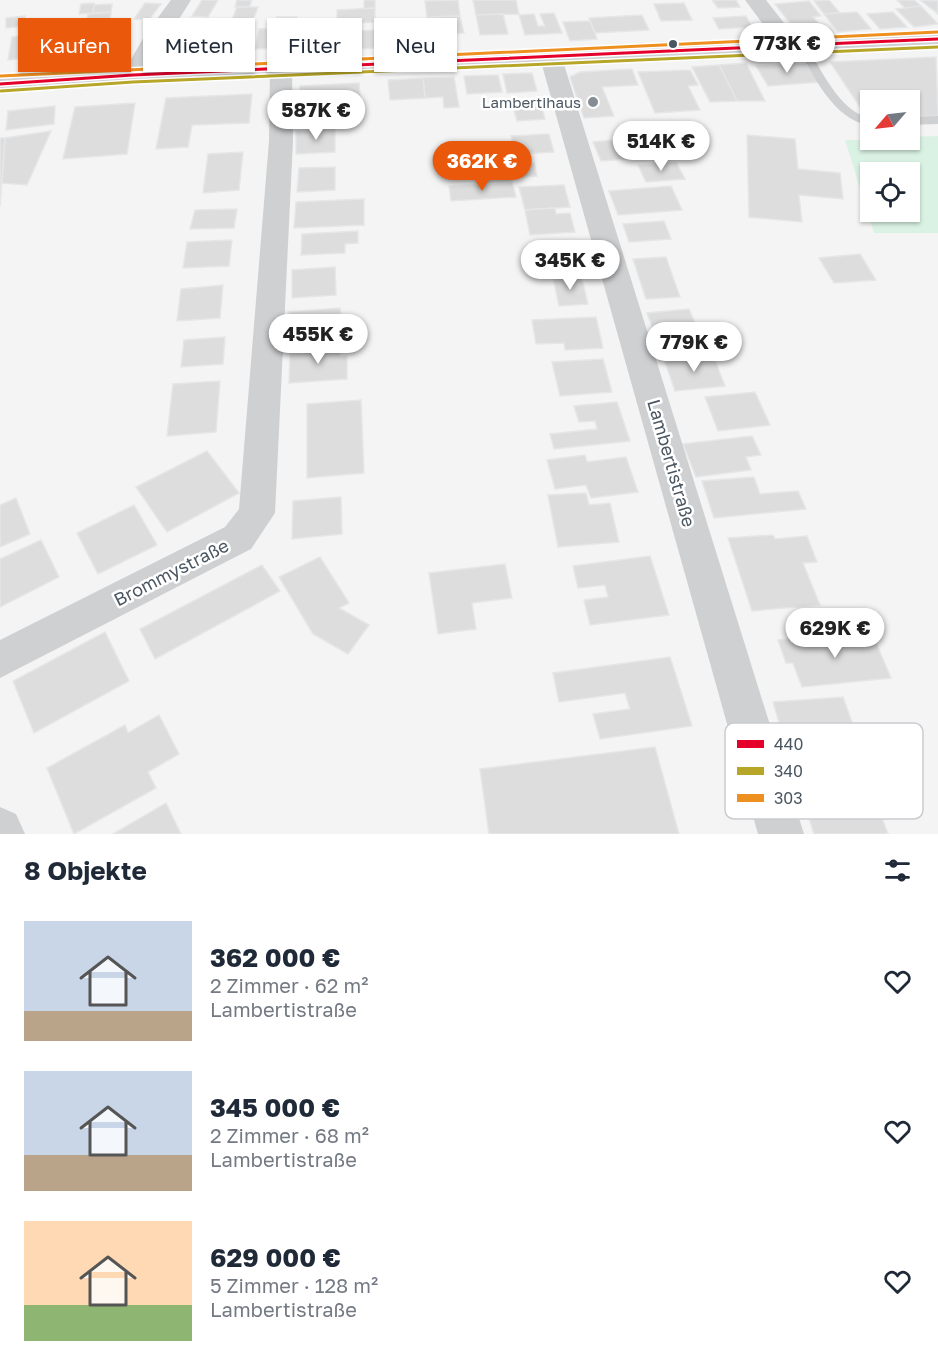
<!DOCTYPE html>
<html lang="de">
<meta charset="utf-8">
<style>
body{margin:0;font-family:"Golos Text",sans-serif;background:#f2f2f3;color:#1f2937;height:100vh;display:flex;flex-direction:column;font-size:22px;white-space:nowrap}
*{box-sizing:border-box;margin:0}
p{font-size:20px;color:#747a83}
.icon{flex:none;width:33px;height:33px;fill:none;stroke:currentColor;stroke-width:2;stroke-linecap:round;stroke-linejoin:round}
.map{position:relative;height:834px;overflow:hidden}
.drawer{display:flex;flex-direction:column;background:#fff;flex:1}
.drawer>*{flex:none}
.banner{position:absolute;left:18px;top:18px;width:600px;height:54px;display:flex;gap:12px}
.needle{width:39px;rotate:242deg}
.tools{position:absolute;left:860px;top:90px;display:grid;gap:12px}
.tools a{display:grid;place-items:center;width:60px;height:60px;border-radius:0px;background:#fff;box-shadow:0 2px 4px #0004;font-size:30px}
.price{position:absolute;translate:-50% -51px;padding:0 14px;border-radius:21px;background:#fff;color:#222;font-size:20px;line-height:39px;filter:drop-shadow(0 2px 3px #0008)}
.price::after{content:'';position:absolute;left:50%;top:36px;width:18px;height:14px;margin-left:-9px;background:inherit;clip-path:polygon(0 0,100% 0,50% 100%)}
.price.current{background:#ea580c;color:#fff}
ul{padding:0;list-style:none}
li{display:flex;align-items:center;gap:18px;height:150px;padding:0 24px}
li span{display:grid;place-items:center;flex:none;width:168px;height:120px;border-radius:0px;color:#555}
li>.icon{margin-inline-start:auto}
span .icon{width:72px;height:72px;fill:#fffc;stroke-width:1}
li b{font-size:26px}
h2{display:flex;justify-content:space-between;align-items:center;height:72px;padding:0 24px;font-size:26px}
.pill{padding:0 21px;border-radius:0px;background:#fff;box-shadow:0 2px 4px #0004;font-size:21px;line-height:54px}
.pill.current{background:#ea580c;color:#fff}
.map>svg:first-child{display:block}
.green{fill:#d9f2e3;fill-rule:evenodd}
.building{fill:#ddddde;stroke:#e5e6e7;stroke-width:1.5}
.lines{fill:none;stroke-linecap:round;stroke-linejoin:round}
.lane{fill:#ced0d2;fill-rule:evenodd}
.street{fill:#ced0d2;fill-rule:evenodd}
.secondary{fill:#ced0d4;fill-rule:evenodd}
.bus-1-casing{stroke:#fff;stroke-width:6}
.bus-2-casing{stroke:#fff;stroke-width:6}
.bus-3-casing{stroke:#fff;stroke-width:6}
.bus-1{stroke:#e4002b;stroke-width:3}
.bus-2{stroke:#b7a627;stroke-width:3}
.bus-3{stroke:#ee9020;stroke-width:3}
.bus-dot{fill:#4a5661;stroke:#fff;stroke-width:2}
.poi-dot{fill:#868d94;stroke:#fff;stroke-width:2}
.labels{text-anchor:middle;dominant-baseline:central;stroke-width:5;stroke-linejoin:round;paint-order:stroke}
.far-poi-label{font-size:15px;fill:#4a5661;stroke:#fff;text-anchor:end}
.street-label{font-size:18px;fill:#4a5661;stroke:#fff}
.key{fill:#fff;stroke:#c9ccd0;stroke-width:1.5}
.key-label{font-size:16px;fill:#4a5661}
</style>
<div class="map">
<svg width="938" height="834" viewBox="0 0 938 834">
<rect width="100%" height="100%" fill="#f4f4f4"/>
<path class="green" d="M938,136V233H874L845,140H909V137ZM870,172H909V212H870Z"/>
<g class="building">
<path d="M202,0H218L208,17L192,16Z"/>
<path d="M237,0H252L249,7H235Z"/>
<path d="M364,0H375V8L364,9Z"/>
<path d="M458,0L460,16L427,17L425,1Z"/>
<path d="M473,0H516L519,14L476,15Z"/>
<path d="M712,0H736L740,7L718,8Z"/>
<path d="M829,0L840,13L824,14L814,1Z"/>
<path d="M897,0H914L921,6L905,8Z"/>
<path d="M920,0L938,1V14L933,10Z"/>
<path d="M809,1L821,16L813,17L825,31L798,33L775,4Z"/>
<path d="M94,3L93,13L79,14L81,4Z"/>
<path d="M145,3L161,4L149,20L134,19Z"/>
<path d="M684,3L692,20L661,21L654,4Z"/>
<path d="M112,4L111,12L93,13L94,5Z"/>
<path d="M921,6L938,24L914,27L896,9Z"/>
<path d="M237,7H258L251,25H230Z"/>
<path d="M375,8V22L337,24V10Z"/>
<path d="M111,12L109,27L85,29L88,14Z"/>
<path d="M857,12L871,29L838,32L824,14Z"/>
<path d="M893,12L907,27L880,29L867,14Z"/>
<path d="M554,13L562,33L525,35L519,15L534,14L538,26H545L540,14Z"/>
<path d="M503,14L508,34L480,35L476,15Z"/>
<path d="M642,15L649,30L595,33L589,18Z"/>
<path d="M25,16V26L6,28V18Z"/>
<path d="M460,16L464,33L429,35L427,17Z"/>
<path d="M746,16L752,27L719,29L713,18Z"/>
<path d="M277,17H297L294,43H290V48L255,49L259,29L276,28Z"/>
<path d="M218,19L214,33H188L192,20Z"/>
<path d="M590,21L597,39L570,41L563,22Z"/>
<path d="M227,24L240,25L239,31H226Z"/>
<path d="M130,28L128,47L88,51L90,31Z"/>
<path d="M76,30L74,53L8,60L12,37Z"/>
<path d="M376,30L378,48L340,50V32Z"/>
<path d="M251,31L248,50L219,51L222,32Z"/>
<path d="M413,31L414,48L384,49L383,32Z"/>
<path d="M172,33H208L206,40H215L213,46H205L201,56L160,57Z"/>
<path d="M333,35V50L302,51L303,36Z"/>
<path d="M936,57L938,116L909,117V100H870L868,119L830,62Z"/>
<path d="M746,63L765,101H737L719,65Z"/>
<path d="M806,63L819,82L768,86L756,66Z"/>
<path d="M719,65L737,101L710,102L692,67Z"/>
<path d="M632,69L638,85L602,87L614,116L584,118L570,77L580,72Z"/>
<path d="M690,70L698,85L688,86L700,110L655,113L638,72Z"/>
<path d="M532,73L537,91L507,93L503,74Z"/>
<path d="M498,75L502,92L467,94L464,76Z"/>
<path d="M454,77L459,107L444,108L443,97L425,98L423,78Z"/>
<path d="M423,78L425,98L390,100L388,80Z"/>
<path d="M359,83L361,111L340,112L341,127L303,129L304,112H299L300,86Z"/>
<path d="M252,94L249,123L192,125L188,147L156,149L166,98Z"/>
<path d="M540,101L545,119L517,121L512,103Z"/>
<path d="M135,103L127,154L63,159L75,107Z"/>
<path d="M55,106L54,124L6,130L8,111Z"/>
<path d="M335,128V152L296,154V131Z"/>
<path d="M51,131L27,185L2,183L5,138Z"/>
<path d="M549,134L554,152L504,155L503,147H514L511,136Z"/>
<path d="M747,135L795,139L798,169L840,173L843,199L799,195L802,222L749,217Z"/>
<path d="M0,138H5L0,206Z"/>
<path d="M634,138L642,158L601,161L593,142Z"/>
<path d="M243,152L239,190L203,193L208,154Z"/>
<path d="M676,162L685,179L646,182L638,165Z"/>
<path d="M534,163L537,176L511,178L512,182L483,184L479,166Z"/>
<path d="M335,167V190L297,192L299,168Z"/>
<path d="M512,182L516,197L451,201L449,186Z"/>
<path d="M564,185L570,207L525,210L519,187Z"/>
<path d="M671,186L682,210L618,215L609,191Z"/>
<path d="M364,199V225L294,228L296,202Z"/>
<path d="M555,208L556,214L570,213L575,232L530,235L525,210Z"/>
<path d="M237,209L234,228L190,229L195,210Z"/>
<path d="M664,221L671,239L629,242L623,224Z"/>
<path d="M358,231V243L345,244V253L301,255L302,234Z"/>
<path d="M232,240L229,266L183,268L187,242Z"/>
<path d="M572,244L579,266L539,268L534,246Z"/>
<path d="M860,254L876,280L834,283L819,258Z"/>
<path d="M666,257L680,297L646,299L633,259Z"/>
<path d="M335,267L336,295L292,298V270Z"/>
<path d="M581,275L588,304L559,306L553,277Z"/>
<path d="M223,285L220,318L177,321L181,289Z"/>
<path d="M340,308L342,323H334V336L289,340V312Z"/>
<path d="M689,309L701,337L658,342L647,313Z"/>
<path d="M596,317L603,348L565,350L564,343L536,344L532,320Z"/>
<path d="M225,337L223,364L181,367L184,340Z"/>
<path d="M340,346V356H347V379L289,383L290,354L304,353V348Z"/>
<path d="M713,355L725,386L675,391L664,359Z"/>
<path d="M603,359L612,392L560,396L552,362Z"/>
<path d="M220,381L216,432L167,436L173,384Z"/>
<path d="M755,392L770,425L718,431L705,397Z"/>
<path d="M361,400L364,473L307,478V404Z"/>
<path d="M617,402L630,441L554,449L550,434L597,429L595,421L579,422L574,406Z"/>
<path d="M752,436L761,455L746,457L751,470L696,477L683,444Z"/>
<path d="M207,451L239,493L167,532L136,487Z"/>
<path d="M585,455L587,462L626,457L638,492L591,498L586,485L555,489L547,460Z"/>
<path d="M754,477L760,494L798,491L806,509L714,518L702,481Z"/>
<path d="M586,493L589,505L610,503L619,542L558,547L548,495Z"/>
<path d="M341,497L342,534L292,539L293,501Z"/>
<path d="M16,498L30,534L0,547V505Z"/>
<path d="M134,505L157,545L98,574L77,533Z"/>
<path d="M773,535L775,539L807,536L817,562L803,563L820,605L752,611L728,538Z"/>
<path d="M41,540L59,577L0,607V559Z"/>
<path d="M650,556L669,615L590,625L584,600L608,597L605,585L578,588L573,566Z"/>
<path d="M320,557L349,603L339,608L369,625L348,654L313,634L279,577Z"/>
<path d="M505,564L512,598L472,603L476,629L438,634L429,573Z"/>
<path d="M262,565L280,591L155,659L140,629Z"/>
<path d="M871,631L891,678L802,687L793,663H786L778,640Z"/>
<path d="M105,632L129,681L34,733L13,681Z"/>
<path d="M670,657L692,726L600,739L593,714L630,709L625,693L559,702L553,673Z"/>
<path d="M843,697L858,739L885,738L897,770L795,777L773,702Z"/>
<path d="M159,715L179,754L148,772L156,788L74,834L47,768L125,725L128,733Z"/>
<path d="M655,747L679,834H489L480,769Z"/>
<path d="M893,779L903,808L879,810L888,834H814L799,786Z"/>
<path d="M166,803L181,834H113Z"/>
</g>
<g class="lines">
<g class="lane">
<path d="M797,44H805C821,68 839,112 870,118V126C831,118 815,76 796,46Z"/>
<path d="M938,116V124L909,125V117Z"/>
</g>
<g class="street">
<path d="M171,0H191L141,80H125L122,75L145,35Z"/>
<path d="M745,0H766L802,46L799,51H783Z"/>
<path d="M551,51L559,53L562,58L804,834H758L540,58L543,53Z"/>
<path d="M281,62L289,64L292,69L293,141L275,513L251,549L0,678V640L225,527L239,509L269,141L270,69L273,64Z"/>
<path d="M0,807L16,814L25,834H0Z"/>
</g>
<path class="secondary" d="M938,32V46L133,82L0,91V77L133,68Z"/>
<g class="bus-1-casing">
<path id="bus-1" d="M0,84L133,75L938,39"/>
</g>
<g class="bus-2-casing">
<path id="bus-2" d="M1,91L133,82L938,47"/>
</g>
<g class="bus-3-casing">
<path id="bus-3" d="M0,76L938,32"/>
</g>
<use href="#bus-1" class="bus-1"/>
<use href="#bus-2" class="bus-2"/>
<use href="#bus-3" class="bus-3"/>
</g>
<circle class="bus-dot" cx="673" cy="44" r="5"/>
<circle class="poi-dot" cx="593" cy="102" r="6"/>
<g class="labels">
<g class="far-poi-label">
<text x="581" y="102">Lambertihaus</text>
</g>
<g class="street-label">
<text transform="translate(672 463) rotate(74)">Lambertistraße</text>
<text transform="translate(171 572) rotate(-27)">Brommystraße</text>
</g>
</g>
<rect x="725" y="723" width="198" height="96" rx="9" class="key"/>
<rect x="737" y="740" width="27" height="8" fill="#e4002b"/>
<rect x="737" y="767" width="27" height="8" fill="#b7a627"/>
<rect x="737" y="794" width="27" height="8" fill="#ee9020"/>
<g class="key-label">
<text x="774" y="750">440</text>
<text x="774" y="777">340</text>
<text x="774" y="804">303</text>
</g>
</svg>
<div class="tools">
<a><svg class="needle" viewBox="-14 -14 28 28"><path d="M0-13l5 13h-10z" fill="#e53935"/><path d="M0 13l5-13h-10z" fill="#747a83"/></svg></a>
<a><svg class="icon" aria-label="locate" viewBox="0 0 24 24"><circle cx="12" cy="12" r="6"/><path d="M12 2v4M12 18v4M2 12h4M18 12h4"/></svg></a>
</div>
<b class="price" style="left:787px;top:74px">773K €</b>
<b class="price" style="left:316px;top:141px">587K €</b>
<b class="price" style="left:661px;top:172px">514K €</b>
<b class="price current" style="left:482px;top:192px">362K €</b>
<b class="price" style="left:570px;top:291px">345K €</b>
<b class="price" style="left:318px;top:365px">455K €</b>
<b class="price" style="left:694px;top:373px">779K €</b>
<b class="price" style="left:835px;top:659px">629K €</b>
<div class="banner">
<a class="pill current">Kaufen</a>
<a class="pill">Mieten</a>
<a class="pill">Filter</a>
<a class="pill">Neu</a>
</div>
</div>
<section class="drawer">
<h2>8 Objekte<svg class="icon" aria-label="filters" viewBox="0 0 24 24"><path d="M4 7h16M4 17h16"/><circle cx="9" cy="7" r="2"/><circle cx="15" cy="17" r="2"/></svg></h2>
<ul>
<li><span style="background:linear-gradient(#c9d6e8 75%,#b9a48a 0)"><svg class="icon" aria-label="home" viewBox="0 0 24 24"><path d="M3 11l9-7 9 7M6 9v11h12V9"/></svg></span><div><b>362 000 €</b><p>2 Zimmer · 62 m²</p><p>Lambertistraße</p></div><svg class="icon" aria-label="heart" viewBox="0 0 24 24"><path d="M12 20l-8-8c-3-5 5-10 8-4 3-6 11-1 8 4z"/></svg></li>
<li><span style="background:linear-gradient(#c9d6e8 70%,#b9a48a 0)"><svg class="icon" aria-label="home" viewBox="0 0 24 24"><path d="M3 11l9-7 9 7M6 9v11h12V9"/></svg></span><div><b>345 000 €</b><p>2 Zimmer · 68 m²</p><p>Lambertistraße</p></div><svg class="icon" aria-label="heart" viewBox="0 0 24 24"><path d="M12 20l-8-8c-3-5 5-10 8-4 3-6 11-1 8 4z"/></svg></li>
<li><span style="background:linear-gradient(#ffd9b3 70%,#8fb573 0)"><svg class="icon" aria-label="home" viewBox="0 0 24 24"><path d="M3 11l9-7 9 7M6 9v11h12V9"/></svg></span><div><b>629 000 €</b><p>5 Zimmer · 128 m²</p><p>Lambertistraße</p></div><svg class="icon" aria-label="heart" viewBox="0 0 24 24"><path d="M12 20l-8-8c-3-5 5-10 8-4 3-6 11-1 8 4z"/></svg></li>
</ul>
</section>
